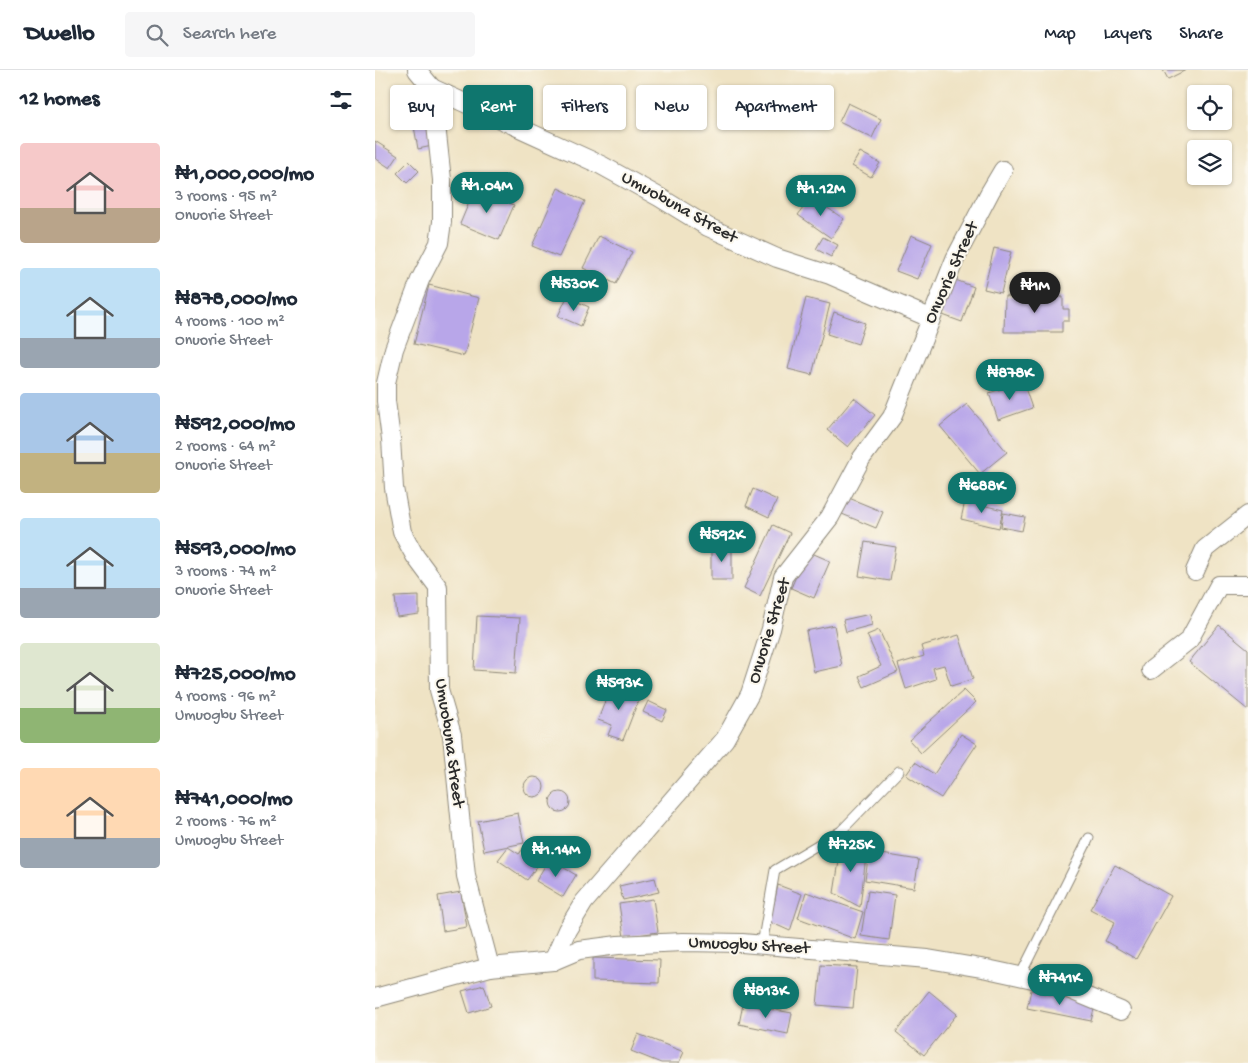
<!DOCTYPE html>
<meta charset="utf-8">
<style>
body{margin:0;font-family:"Gochi Hand",sans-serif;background:#f6f6f7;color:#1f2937;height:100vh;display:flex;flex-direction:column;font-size:19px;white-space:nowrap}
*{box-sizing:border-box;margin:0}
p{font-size:16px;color:#747a83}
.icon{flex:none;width:28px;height:28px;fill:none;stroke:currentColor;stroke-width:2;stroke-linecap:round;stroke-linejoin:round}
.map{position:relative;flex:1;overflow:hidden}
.sheet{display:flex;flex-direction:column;background:#fff;width:375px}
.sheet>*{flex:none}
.banner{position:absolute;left:15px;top:15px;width:475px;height:45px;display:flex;gap:10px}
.controls{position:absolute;left:812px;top:15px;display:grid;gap:10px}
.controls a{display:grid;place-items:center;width:45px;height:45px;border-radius:5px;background:#fff;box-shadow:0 1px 4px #0004;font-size:25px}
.price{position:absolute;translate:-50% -42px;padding:0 11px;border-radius:18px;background:#0f766e;color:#fff;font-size:16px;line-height:32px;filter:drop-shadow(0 1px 2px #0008)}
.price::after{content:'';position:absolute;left:50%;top:30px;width:15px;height:11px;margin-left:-8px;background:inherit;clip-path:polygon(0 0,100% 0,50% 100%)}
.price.active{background:#222;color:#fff}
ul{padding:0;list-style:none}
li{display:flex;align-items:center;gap:15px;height:125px;padding:0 20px}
li span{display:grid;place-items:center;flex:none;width:140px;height:100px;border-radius:5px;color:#555}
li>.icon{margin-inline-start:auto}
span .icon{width:60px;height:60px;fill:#fffc;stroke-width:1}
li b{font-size:21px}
h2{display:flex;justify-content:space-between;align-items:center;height:60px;padding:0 20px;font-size:21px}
.pill{padding:0 18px;border-radius:5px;background:#fff;box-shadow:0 1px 4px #0004;font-size:18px;line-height:45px}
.pill.active{background:#0f766e;color:#fff}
header{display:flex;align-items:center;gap:30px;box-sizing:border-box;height:70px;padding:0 25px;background:#fff;border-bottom:1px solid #e0e1e3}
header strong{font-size:24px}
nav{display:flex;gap:28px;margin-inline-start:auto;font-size:18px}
.search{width:350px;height:45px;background:#f6f6f7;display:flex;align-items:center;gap:12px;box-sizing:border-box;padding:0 18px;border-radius:5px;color:#747a83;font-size:19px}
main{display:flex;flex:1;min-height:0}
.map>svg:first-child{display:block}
.building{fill:#b8a6e9}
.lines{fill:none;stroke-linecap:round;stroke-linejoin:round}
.lane-casing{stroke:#8d8778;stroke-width:11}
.street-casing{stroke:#8d8778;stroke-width:20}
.lane{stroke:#fff;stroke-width:9}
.street{stroke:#fff;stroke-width:18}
.labels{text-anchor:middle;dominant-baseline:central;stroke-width:4;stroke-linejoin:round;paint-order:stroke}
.street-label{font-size:18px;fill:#2b2b2b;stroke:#fbf7ec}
</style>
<header>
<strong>Dwello</strong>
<div class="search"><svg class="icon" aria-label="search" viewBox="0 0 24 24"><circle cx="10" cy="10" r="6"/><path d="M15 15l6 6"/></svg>Search here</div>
<nav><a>Map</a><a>Layers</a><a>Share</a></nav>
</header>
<main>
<section class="sheet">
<h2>12 homes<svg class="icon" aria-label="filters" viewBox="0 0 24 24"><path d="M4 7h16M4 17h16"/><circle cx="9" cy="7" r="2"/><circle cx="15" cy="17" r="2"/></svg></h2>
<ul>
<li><span style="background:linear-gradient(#f6c9c9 65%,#b9a48a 0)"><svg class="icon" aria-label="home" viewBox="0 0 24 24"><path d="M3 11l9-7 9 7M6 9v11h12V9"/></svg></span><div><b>₦1,000,000/mo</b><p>3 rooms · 95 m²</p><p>Onuorie Street</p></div></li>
<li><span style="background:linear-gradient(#bfe0f5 70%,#9aa5b1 0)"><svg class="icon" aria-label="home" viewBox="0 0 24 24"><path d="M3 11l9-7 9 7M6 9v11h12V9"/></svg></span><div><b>₦878,000/mo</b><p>4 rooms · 100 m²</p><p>Onuorie Street</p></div></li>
<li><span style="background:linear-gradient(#a9c7e8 60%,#c2b280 0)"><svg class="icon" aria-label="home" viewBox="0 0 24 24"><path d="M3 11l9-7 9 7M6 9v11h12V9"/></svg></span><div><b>₦592,000/mo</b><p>2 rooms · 64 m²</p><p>Onuorie Street</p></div></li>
<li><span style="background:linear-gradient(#bfe0f5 70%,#9aa5b1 0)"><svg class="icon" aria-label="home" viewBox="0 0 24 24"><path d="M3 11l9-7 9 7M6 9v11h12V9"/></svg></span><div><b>₦593,000/mo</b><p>3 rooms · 74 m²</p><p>Onuorie Street</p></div></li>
<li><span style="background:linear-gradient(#dfe7d0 65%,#8fb573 0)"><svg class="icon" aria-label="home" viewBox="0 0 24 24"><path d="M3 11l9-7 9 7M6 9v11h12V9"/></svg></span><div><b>₦725,000/mo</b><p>4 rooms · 96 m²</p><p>Umuogbu Street</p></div></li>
<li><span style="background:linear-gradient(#ffd9b3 70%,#9aa5b1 0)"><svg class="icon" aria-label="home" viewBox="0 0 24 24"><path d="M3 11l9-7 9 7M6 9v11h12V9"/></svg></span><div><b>₦741,000/mo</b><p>2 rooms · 76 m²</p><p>Umuogbu Street</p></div></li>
</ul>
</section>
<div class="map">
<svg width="873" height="993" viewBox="0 0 873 993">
<rect width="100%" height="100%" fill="#fbf7ec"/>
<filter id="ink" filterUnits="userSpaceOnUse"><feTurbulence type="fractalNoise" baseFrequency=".02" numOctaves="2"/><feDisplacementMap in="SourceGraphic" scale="10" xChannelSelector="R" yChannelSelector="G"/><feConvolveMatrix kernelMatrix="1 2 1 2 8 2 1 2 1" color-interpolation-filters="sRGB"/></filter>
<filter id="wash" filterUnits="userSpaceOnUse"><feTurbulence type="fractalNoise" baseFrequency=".0096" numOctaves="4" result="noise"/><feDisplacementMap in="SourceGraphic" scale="20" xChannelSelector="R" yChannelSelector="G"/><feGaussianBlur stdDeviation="1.12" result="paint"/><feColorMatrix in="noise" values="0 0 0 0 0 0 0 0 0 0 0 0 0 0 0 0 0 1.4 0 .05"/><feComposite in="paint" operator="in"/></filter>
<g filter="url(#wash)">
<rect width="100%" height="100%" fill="#efe3c4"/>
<g id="blocks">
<g class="building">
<path d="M788,0H811L793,9Z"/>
<path d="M473,33L506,49L497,68L464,52Z"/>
<path d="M56,42L62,75L43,79L37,45Z"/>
<path d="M0,71L23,86L15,98L0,88Z"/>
<path d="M485,82L505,93L496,107L477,96Z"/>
<path d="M34,91L44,101L32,113L22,103Z"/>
<path d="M100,118L139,135L124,170L85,154Z"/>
<path d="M183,118L210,131L184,187L157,176Z"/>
<path d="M436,127L469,149L456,168L423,145Z"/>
<path d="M536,165L557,174L542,209L521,201Z"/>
<path d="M224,166L257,182L241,214L208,198Z"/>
<path d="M448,167L463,175L456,187L441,179Z"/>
<path d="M619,178L636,182L626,223L609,219Z"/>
<path d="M578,209L599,217L587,252L565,244Z"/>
<path d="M54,215L104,228L89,286L39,274Z"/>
<path d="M630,226L688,227V239H694V251H687V262H629Z"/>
<path d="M192,227L214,237L206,256L183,246Z"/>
<path d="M431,228L455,234L437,305L413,299Z"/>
<path d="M459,242L490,253L483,274L452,264Z"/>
<path d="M648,312L657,338L623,350L614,323Z"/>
<path d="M479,328L500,345L473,377L452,360Z"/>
<path d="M592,334L632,382L605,404L565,356Z"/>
<path d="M378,419L402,430L394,447L371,436Z"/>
<path d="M474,428L508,442L501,458L467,444Z"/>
<path d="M590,431L628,440L624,458L586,449Z"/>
<path d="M628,443L650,447L647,461L626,457Z"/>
<path d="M398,455L415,463L385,526L369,518Z"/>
<path d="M490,472L521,477L515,511L484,506Z"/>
<rect x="336" y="476" width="21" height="34"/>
<path d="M432,481L455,491L439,528L416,518Z"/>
<path d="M44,526V544L22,547L20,527Z"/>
<path d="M495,544L497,555L471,562L468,550Z"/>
<path d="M102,546L145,548L141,603L99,600Z"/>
<path d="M459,555L467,596L439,602L431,561Z"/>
<path d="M844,555L873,579V640L814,592Z"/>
<path d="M504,560L523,602L489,617L484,606L506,596L492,565Z"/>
<path d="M584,565L598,609L576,616L569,595L558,598L561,609L531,619L523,594L549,586L546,576Z"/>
<path d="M236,615L265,626L248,670L233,665L237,655L223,650Z"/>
<path d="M589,620L601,632L546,683L534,670Z"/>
<path d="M273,631L292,640L287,651L268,642Z"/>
<path d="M586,664L602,674L566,728L531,705L540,692L559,704Z"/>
<circle cx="159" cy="717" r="10"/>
<circle cx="185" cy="732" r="10"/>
<path d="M143,743L149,773L109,781L103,751Z"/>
<path d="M153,772L171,784L152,810L123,790L133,777L144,784Z"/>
<path d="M467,772L492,777L485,837L459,823Z"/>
<path d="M494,782L544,790L539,818L490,810Z"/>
<path d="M174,789L201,805L188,827L161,811Z"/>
<path d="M740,795L796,826L761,889L730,871L740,852L715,839Z"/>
<path d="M280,808L284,822L248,830L244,816Z"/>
<path d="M403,815L427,824L415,861L395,852Z"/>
<path d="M493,821L520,825L514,870L486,866Z"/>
<path d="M86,822L92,857L68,861L63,826Z"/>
<path d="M431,822L488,842L480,869L423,848Z"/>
<path d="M278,829L283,862L249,867L244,834Z"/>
<path d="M218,888L285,890L284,913L218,911Z"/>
<path d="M446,895L482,897L478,938L442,935Z"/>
<path d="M109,915L116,936L94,943L87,921Z"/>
<path d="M656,920L720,935L716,951L652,938Z"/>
<path d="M554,921L582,944L549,985L521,962Z"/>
<path d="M368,934L417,943L413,964L364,954Z"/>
<path d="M263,964L309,982L304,993H286L256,981Z"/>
</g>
</g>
</g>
<g filter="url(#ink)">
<use href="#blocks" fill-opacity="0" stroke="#8d8778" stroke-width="1"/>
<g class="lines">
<g class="lane-casing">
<g id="lane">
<path d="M387,875L400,800L466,761L524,701"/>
<path d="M645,906L714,768"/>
</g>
</g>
<g class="street-casing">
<g id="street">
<path d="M42,0L57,18L67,110V152L64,173L45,210L19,279L11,313V331L16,369L19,418L27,462L40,486L63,517L64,620L77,665L91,806L115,897"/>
<path d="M57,18L226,95L284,127L333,157L402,188L455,205L555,248"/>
<path d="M820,501L830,479L873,445"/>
<path d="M776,600L814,570L844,515H873"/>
<path d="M178,891L192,860L209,832L350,669L375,624L396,559L408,507L455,447L486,389L517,347L580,189L615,122L628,100"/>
<path d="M0,928L115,897L178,891L204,880L243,875L308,872L367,873L553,889L612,899L681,914L746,941"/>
</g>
</g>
<use href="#lane" class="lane"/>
<use href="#street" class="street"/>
</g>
</g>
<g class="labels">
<g class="street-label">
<text transform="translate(304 138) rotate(29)">Umuobuna Street</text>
<text transform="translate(577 203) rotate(-66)">Onuorie Street</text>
<text transform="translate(395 561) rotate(-73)">Onuorie Street</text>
<text transform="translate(74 673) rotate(82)">Umuobuna Street</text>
<text transform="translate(374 876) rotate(3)">Umuogbu Street</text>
</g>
</g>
</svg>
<div class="controls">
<a><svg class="icon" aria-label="locate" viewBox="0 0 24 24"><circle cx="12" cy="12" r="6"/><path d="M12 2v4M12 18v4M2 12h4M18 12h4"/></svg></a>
<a><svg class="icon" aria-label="layers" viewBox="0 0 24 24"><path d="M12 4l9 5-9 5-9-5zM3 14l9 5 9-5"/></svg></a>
</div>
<b class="price" style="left:112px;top:144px">₦1.04M</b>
<b class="price" style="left:446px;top:147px">₦1.12M</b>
<b class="price" style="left:199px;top:242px">₦530K</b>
<b class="price active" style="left:660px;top:244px">₦1M</b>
<b class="price" style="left:635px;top:331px">₦878K</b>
<b class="price" style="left:607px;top:444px">₦688K</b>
<b class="price" style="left:347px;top:493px">₦592K</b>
<b class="price" style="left:244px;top:641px">₦593K</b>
<b class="price" style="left:476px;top:803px">₦725K</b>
<b class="price" style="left:181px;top:808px">₦1.14M</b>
<b class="price" style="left:685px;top:936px">₦741K</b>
<b class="price" style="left:391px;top:949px">₦813K</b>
<div class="banner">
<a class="pill">Buy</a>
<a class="pill active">Rent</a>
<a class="pill">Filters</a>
<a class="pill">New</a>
<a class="pill">Apartment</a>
</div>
</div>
</main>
